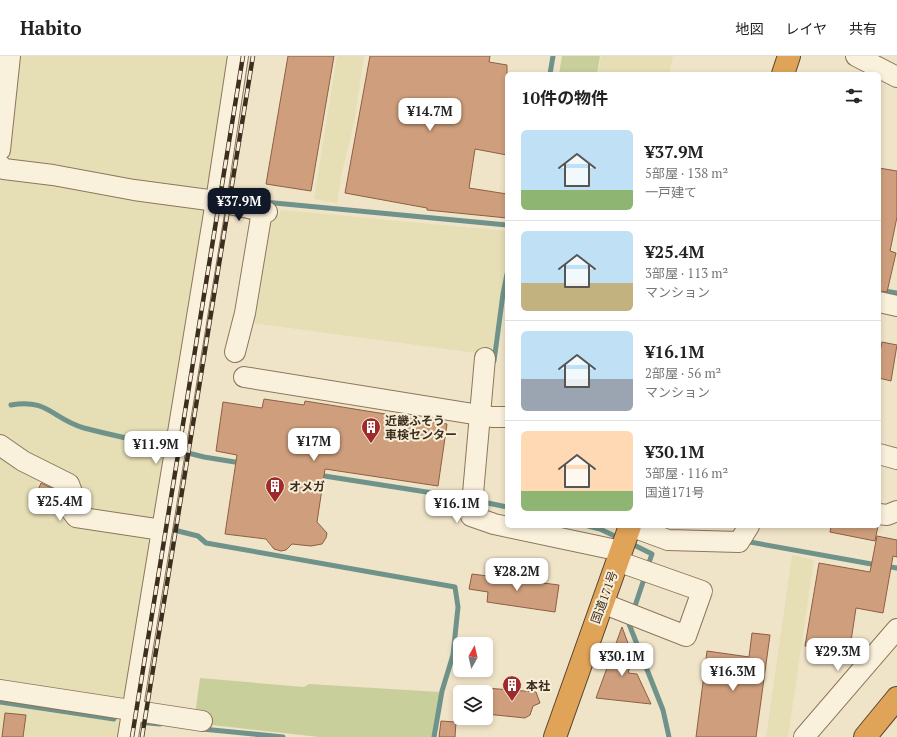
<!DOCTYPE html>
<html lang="ja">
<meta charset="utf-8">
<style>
body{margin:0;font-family:"PT Serif","Noto Sans JP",serif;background:#f6f6f6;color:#222;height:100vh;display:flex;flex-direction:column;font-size:15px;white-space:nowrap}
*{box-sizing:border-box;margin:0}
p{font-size:13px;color:#767676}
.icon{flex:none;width:22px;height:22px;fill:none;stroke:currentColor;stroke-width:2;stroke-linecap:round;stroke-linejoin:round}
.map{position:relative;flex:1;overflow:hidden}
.drawer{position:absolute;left:505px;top:16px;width:376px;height:456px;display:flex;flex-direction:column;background:#fff;border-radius:6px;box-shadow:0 2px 6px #0003}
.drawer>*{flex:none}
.needle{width:26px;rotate:8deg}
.controls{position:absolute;left:453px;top:581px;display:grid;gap:8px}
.controls a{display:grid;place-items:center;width:40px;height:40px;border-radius:6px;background:#fff;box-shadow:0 2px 6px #0003;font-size:20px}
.price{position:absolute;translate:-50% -34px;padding:0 9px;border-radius:8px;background:#fff;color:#222;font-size:13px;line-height:26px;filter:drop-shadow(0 1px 2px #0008)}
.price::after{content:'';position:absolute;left:50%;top:24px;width:12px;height:9px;margin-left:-6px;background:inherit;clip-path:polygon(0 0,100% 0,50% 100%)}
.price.active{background:#111827;color:#fff}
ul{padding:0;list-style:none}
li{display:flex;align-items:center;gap:12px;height:100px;padding:0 16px}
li+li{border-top:1px solid #e0e0e0}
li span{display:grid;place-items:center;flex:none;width:112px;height:80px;border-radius:6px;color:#555}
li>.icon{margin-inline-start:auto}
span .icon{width:48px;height:48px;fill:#fffc;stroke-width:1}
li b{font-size:17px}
h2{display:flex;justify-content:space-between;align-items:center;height:48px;padding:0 16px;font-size:17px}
header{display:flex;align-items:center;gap:24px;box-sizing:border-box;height:56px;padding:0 20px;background:#fff;border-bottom:1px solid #e0e0e0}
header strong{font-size:19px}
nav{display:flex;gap:22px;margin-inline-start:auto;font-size:14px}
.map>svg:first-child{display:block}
.farmland{fill:#e6deb5}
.green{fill:#c9cf9b}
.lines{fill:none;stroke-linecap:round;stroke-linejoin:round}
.stream{stroke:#6f938a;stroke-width:5}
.building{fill:#cf9f7d;stroke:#8d5f41}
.minor-casing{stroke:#8d765c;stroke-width:22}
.highway-casing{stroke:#5b4430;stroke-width:24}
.minor{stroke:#faf1dc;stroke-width:20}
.highway{stroke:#e0a458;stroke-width:22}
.rail-casing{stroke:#3d2e20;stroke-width:4.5}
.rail{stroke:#f7eed8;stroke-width:3;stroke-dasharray:9;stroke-linecap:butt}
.labels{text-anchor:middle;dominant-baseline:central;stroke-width:4;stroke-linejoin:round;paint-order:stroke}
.poi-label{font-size:12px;font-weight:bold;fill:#3d2e20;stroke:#f7eed8;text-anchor:start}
.street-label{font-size:12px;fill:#3d2e20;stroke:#f7eed8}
</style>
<header>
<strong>Habito</strong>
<nav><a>地図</a><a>レイヤ</a><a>共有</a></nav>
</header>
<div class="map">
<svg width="897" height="681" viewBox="0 0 897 681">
<rect width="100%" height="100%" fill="#f0e4c8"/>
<g class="farmland">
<path d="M0,0H231L155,465L82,455L77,450L80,427L74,421L57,414L0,380Z"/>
<path d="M337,0H364L354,67L342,116L337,147L314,143Z"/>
<path d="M601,0H673L669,18H598Z"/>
<path d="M281,154L507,175V211L491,299L245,266L265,159L279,160Z"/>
<path d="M0,392L41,418L34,438L65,456L154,476L126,639L119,643L0,627Z"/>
<path d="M792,499L814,504L788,681H766Z"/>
<path d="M0,643L113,659L121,667L119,681H0Z"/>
</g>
<g class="green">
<path d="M562,0H600L597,18H559Z"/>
<path d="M200,622L304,631L309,628L440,636L433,681H319L194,667Z"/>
</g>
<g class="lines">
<g class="stream">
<path d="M550,18L553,0"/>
<path d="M264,146L507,169"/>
<path d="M879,234L897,237"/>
<path d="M494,305L503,238L507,218"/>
<path d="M11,349C47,342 53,363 84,372C111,379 139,385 166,390"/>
<path d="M184,396L204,401L241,407"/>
<path d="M318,419L465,442"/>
<path d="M481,440L483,446L507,451"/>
<path d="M588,470L600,473L621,483"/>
<path d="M170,473L198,480L206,487L455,531L458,551L453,599L442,635L434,681"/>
<path d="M750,486L877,509"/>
<path d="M630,487L652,498L647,512"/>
<path d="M885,510L897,512"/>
<path d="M633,556L645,520"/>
<path d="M631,563L629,568L663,654L669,681"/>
<path d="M0,646L114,663"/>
<path d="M137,666L160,668"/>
<path d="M202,673L283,681"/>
</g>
</g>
<g class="building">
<path d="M288,0H334L311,135L266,128Z"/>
<path d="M370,0H490L489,6L507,9V99L475,93L469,132L507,138V162L427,154V152L345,137Z"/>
<path d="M879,112L897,115V161L890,195L896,197L887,236L879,235Z"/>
<path d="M882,286L897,289L891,325L879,322V299Z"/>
<path d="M264,343L304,349L305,345L447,368L438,430L325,413L317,466L327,477L326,482L322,488L311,490L292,488L286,494L281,495L274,493L266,483L225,478L237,399L216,395L223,346L262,352Z"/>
<path d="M41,427L60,436L58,443L38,434Z"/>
<path d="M831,470H878L875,485L830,476Z"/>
<path d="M877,480L897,484V501L893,500L883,557L856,552L851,585L859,586L857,599L805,590L819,507L870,516Z"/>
<path d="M472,518L559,529L555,556L487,546L488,536L469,533Z"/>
<path d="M622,571L633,601L628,617L637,618L651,648L596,642Z"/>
<path d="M752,577L770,579L756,681H696L707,595L749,601Z"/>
<path d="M486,632L536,636L540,647L533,650L530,659L525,662L486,658Z"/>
<path d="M5,657L26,659L23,681H2Z"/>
<path d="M441,665L456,666L455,681H439Z"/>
</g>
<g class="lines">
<g class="minor-casing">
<g id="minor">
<path d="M856,0L897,21"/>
<path d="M0,94L10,0"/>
<path d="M0,109L4,113L53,119L134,134L216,145L267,156"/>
<path d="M879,246L897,250"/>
<path d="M235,296L245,257L262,155"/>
<path d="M485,302L471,460L494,468L621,495"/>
<path d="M244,321L492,361H507"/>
<path d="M0,389L23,405L69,428L72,436L70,453L76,461L162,474"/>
<path d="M879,398L897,403"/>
<path d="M879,458L887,459L897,455"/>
<path d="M630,470L668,484L739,486L749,470"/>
<path d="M602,547L686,580L702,535L617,505"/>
<path d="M0,634L202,665"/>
<path d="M128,681L216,145L238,0"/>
<path d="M804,681L897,573"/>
</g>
</g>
<g class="highway-casing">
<g id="highway">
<path d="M783,18L789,0"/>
<path d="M555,681L630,470"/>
<path d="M865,681L897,642"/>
</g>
</g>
<use href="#minor" class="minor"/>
<use href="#highway" class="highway"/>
<g class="rail-casing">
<g id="rail">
<path d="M132,681L243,0"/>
<path d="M142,681L253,0"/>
</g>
</g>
<use href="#rail" class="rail"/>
</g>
<defs>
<g id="building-pin" transform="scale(1)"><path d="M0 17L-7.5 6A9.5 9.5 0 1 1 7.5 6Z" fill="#9e2a2b" stroke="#f7eed8"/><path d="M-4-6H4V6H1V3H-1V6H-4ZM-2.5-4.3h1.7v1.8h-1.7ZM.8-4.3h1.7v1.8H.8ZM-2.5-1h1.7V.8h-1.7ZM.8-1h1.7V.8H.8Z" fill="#fff"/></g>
</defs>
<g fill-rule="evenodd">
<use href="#building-pin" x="371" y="371"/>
<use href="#building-pin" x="275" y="430"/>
<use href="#building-pin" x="512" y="629"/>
</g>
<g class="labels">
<g class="poi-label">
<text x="385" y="364">近畿ふそう<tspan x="385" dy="14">車検センター</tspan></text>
<text x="289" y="430">オメガ</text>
<text x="526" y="629">本社</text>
</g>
<g class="street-label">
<text transform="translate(604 541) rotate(-70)">国道171号</text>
</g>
</g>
</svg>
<div class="controls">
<a><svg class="needle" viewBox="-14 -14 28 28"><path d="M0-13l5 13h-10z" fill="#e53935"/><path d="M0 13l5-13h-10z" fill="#767676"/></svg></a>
<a><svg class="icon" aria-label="layers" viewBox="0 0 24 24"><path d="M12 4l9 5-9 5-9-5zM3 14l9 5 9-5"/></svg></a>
</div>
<b class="price" style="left:430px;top:76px">¥14.7M</b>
<b class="price active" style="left:239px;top:166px">¥37.9M</b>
<b class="price" style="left:314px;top:406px">¥17M</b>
<b class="price" style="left:156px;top:409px">¥11.9M</b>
<b class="price" style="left:60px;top:466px">¥25.4M</b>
<b class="price" style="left:457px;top:468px">¥16.1M</b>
<b class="price" style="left:517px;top:536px">¥28.2M</b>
<b class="price" style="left:838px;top:616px">¥29.3M</b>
<b class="price" style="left:622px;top:621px">¥30.1M</b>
<b class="price" style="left:733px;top:636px">¥16.3M</b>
<section class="drawer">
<h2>10件の物件<svg class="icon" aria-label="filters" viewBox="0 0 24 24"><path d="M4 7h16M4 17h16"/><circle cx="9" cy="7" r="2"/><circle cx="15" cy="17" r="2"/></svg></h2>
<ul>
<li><span style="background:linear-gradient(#bfe0f5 75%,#8fb573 0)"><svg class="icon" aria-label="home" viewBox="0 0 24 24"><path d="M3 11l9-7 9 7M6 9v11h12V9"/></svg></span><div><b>¥37.9M</b><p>5部屋 · 138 m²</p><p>一戸建て</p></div></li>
<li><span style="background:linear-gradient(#bfe0f5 65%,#c2b280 0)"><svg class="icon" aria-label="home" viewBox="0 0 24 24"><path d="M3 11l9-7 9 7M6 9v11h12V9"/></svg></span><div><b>¥25.4M</b><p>3部屋 · 113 m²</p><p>マンション</p></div></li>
<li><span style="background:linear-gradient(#bfe0f5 60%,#9aa5b1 0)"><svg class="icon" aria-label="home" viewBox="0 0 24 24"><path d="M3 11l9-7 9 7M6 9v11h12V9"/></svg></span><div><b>¥16.1M</b><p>2部屋 · 56 m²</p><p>マンション</p></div></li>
<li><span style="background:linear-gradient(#ffd9b3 75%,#8fb573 0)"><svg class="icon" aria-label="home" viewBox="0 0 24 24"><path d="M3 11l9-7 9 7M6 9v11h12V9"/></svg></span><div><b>¥30.1M</b><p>3部屋 · 116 m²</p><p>国道171号</p></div></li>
</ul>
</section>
</div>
